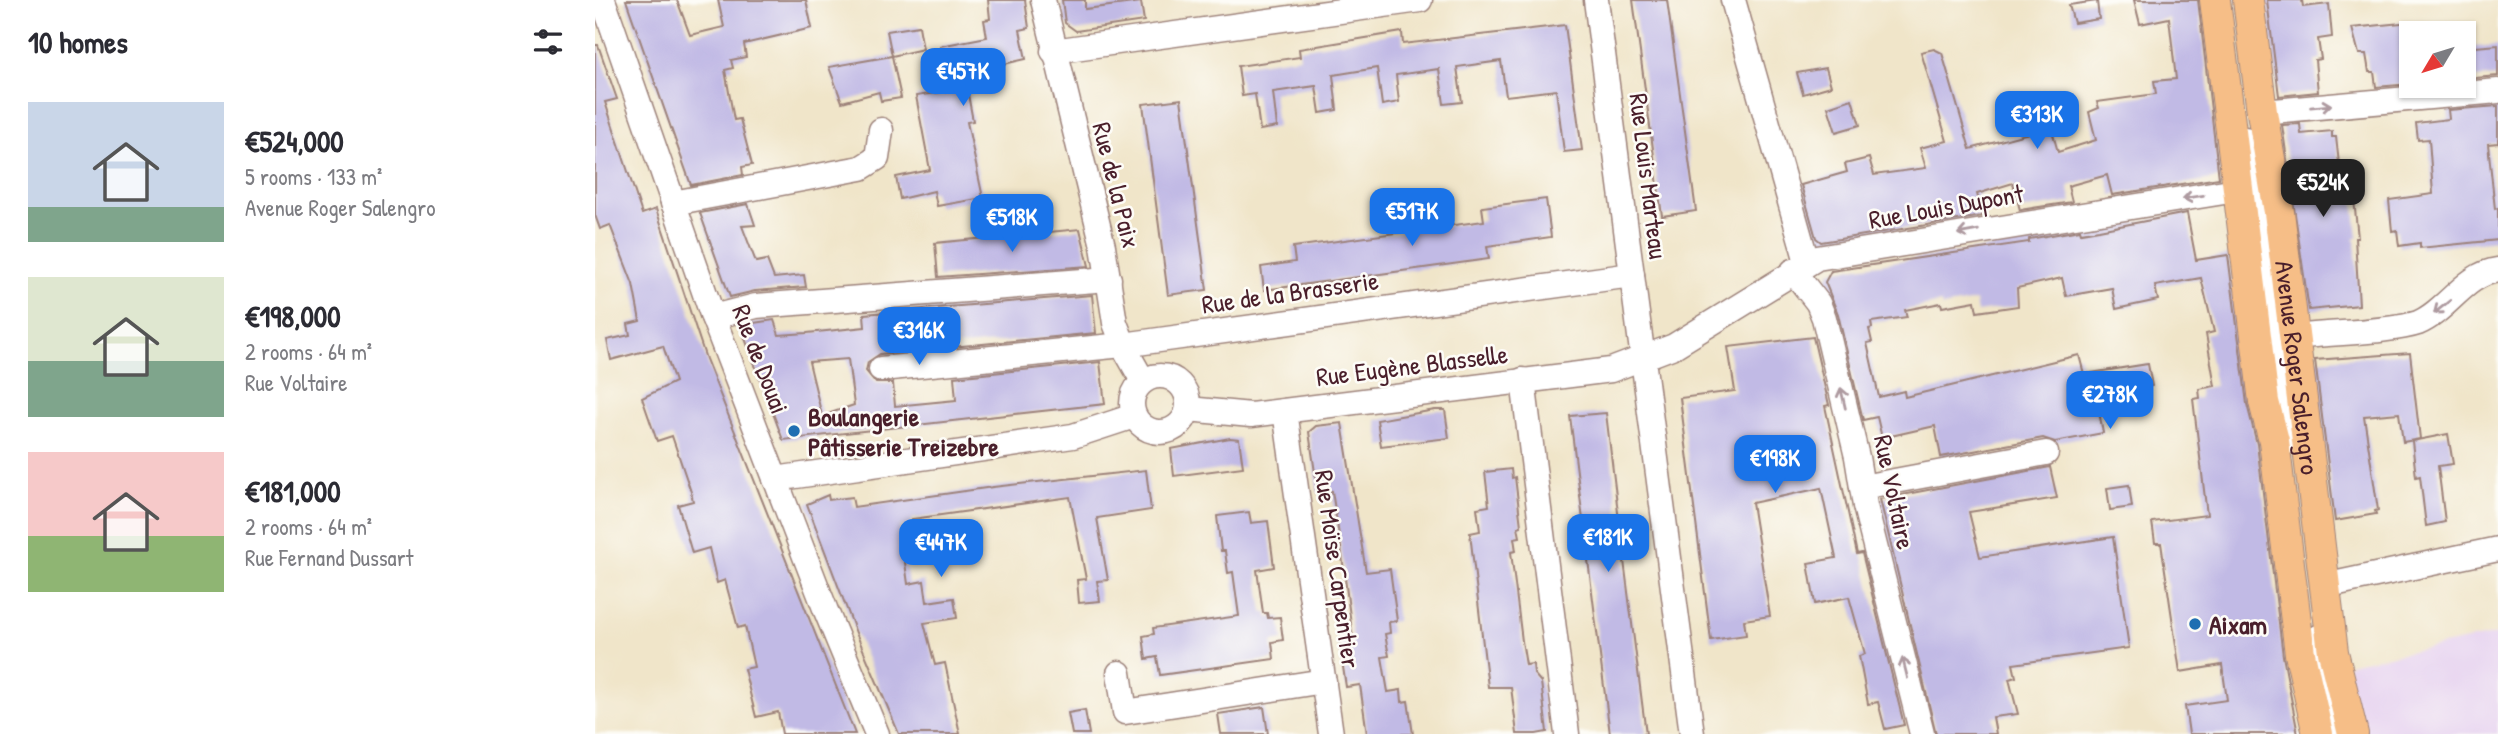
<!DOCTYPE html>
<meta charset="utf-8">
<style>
body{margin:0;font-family:"Patrick Hand",sans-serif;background:#f7f7f7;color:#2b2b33;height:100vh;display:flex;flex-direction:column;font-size:26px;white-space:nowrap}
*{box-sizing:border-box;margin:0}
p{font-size:23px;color:#7c7c81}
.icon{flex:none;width:38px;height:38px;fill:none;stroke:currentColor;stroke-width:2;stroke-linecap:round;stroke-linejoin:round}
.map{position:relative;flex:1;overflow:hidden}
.details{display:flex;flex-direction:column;background:#fff;width:595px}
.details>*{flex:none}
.needle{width:46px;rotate:232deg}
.buttons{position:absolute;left:1804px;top:21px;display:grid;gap:14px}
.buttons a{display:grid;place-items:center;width:77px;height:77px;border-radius:0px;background:#fff;box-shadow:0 2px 5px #0004;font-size:35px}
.price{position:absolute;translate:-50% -60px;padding:0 16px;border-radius:14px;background:#1a73e8;color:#fff;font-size:23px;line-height:46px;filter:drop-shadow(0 2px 4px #0008)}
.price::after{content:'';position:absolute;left:50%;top:42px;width:21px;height:16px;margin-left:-10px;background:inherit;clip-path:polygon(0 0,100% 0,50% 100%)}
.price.current{background:#222;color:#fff}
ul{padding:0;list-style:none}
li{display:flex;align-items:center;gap:21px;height:175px;padding:0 28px}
li span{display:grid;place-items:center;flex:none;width:196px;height:140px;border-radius:0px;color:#555}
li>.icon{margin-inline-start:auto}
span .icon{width:84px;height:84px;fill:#fffc;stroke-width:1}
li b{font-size:30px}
h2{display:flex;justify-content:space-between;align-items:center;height:84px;padding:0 28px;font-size:30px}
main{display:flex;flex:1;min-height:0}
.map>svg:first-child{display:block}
.built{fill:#e6d2f0}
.building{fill:#c1bae5;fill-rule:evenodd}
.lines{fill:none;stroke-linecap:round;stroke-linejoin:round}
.minor-casing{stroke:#9d827a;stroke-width:27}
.major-casing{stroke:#9d827a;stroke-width:32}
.minor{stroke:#fff;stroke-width:24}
.major{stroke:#f6be87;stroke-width:30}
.oneway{stroke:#ae9aa0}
.poi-dot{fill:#1f6fb2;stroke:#fdfcf7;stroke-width:2.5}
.labels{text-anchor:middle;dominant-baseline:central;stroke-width:5;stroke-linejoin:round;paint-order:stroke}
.street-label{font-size:26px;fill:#4a1f2b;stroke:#fdfcf7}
.poi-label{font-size:26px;font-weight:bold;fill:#4a1f2b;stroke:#fdfcf7;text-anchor:start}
</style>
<main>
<section class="details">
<h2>10 homes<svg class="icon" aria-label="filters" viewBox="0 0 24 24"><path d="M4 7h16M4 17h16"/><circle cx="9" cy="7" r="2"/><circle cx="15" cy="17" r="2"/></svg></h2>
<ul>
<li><span style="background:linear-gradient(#c9d6e8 75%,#7fa58c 0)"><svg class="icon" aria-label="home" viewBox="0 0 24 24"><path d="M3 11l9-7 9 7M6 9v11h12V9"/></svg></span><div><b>€524,000</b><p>5 rooms · 133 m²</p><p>Avenue Roger Salengro</p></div></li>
<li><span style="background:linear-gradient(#dfe7d0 60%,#7fa58c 0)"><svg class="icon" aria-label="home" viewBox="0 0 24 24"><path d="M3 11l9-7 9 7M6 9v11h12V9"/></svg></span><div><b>€198,000</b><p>2 rooms · 64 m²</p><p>Rue Voltaire</p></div></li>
<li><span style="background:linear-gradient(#f6c9c9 60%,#8fb573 0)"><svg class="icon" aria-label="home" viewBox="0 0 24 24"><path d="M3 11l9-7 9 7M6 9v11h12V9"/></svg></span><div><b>€181,000</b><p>2 rooms · 64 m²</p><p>Rue Fernand Dussart</p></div></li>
</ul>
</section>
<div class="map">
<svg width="1903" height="734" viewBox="0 0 1903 734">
<rect width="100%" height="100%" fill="#fdfcf7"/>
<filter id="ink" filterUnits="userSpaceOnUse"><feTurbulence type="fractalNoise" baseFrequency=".0143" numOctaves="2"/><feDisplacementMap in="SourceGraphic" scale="14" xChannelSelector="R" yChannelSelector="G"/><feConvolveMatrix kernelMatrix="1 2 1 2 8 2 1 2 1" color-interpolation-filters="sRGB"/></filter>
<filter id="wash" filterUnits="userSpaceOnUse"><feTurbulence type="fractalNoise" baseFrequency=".00686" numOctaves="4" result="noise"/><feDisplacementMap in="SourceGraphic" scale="28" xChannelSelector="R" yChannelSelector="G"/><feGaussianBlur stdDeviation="1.57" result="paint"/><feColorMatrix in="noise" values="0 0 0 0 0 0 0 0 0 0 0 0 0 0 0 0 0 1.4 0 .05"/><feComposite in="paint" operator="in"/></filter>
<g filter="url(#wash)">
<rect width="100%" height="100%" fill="#f0e5c9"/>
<path class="built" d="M1903,634V734H1762L1753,664Z"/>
<g id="blocks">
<g class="building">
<path d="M31,0H82L95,35L129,27L123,0H211L217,28L149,44L151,57L136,60L138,68L130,70L139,120L145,119L157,165L147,167L148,175L96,185Z"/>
<path d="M393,0H430L434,28L425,30L431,59L369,73L378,121L372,122L388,198L342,206L339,191L305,199L301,177L335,170L321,96L354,91L345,46L392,37L389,20L395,19Z"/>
<path d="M467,0H490V9L546,2L549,21L481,31L470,23Z"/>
<path d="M1038,0H1072L1101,211L1067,216Z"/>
<path d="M1539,0H1603L1624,178L1517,195L1512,175L1473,186L1477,202L1425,210L1418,183L1382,194L1388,216L1226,242L1221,238L1206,185L1252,172L1250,164L1274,158L1279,175L1331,168L1325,148L1352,141L1326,52L1339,49L1347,53L1375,149L1456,127L1463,152L1501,140L1494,112L1504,108L1502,102L1561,94L1559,81L1581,79L1574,18L1545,24Z"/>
<path d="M1672,0H1707L1708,7L1734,4L1737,37L1723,39L1726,59L1720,60L1723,92L1684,96Z"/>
<path d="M1502,1L1504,19L1479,23L1474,5Z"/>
<path d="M1816,22V84L1781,87L1779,72H1774L1771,54H1764L1757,28Z"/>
<path d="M970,25L987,150L969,152L961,90L911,96L906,61L862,67L867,102L849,104L844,69L801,75L804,102L787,105L782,68L738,75L742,110L725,113L721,86L678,92L682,127L665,130L660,94L647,96L643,66L705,57L704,49L807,32L808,44Z"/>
<path d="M324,26L328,49L297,56L292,31Z"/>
<path d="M0,45H3L22,99L10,102L47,214L61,209L111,359L260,734H187L183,712L161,717L149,669L159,667L150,626L143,628L130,580L122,583L114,548L97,553L83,505L98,501L96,492L77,436L62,441L47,398L80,382L68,346L16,360L12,340L35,335L33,324L45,321L38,284L15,225L5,229L0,215Z"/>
<path d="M1903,45V76L1869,79V48Z"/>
<path d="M297,56L306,98L286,101L284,92L247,102L234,67Z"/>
<path d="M1231,68L1236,86L1208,94L1202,73Z"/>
<path d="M586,99L612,290L573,295L548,104Z"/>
<path d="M1257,99L1265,125L1241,132L1233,107Z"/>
<path d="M1903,106V143L1893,144L1900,209L1903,208V240L1825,248V243L1804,246L1802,230L1797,231L1794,200L1838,194L1834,139L1823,140L1821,123L1854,119L1853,110Z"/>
<path d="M1705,124L1706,134L1737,131V137H1741L1747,190H1758L1763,238H1760L1764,305L1714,310L1687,125Z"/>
<path d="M951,199L956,237L892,246L894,259L669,290L666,267L700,262L698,247L889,221L887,207Z"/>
<path d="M153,204L160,225L147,226L161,262L172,260L179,278L209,275L211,287L160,291L135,297L105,213Z"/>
<path d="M1592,213L1601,260L1633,255L1652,404L1662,444L1688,656L1703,734H1594L1590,706L1632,700L1627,665L1585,672L1566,543H1560L1557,522L1612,515L1598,399L1605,398L1604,389L1620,386L1611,334L1619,332L1606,278L1560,286L1563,300L1521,309L1517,288L1471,296L1467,278L1422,288L1423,306L1382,312L1380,301L1347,307L1346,303L1310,310L1312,317L1276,322L1277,328L1274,329L1277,342L1272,343L1284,397L1309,391L1310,397L1484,355L1489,374L1553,364L1557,386L1501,396L1508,433L1460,442L1448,438L1346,457L1340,426L1287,438L1282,417L1268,420L1243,314L1230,282L1236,271L1434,242V239L1485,230L1486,233L1504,230Z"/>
<path d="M485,229L494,266L343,277L340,243Z"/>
<path d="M497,295L501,333L285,354L273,362L271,371L281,383H298L300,406L361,400L359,377L505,362L510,404L188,440L145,325L179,320L184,335L212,333L270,327L269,314ZM253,359L259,405L227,416L214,362Z"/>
<path d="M1218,337L1234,405L1230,406L1262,554L1267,553L1309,725L1290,729L1283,702L1273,704L1264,656L1270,654L1254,597L1220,604L1213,563L1241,558L1226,488L1157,503L1175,616L1149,620L1151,635L1116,640L1085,398L1140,391L1133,347Z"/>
<path d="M1815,353L1825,439L1808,442L1804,413L1769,416L1783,510L1780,511L1781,514L1740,521L1720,360Z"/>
<path d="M840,410H850L854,438L786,446L782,420Z"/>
<path d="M1011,413L1025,529L1051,734H1015L1001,624L975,416Z"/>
<path d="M747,423L771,572L795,569L802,621L794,622L795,633L790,634L794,656L787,657L793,692L806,690L807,702L813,701L818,734H772L765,685L751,687L744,640L758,639L746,548L737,491L723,493L714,432L721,426Z"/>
<path d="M1853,434L1858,464L1843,466L1850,522L1831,526L1825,476L1821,477L1817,441Z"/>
<path d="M635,438L644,439L648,467L579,476L576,449Z"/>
<path d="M1455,467L1462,498L1374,512L1385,557L1518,537L1534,648L1418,664L1421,677L1414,679L1423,714L1398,717L1401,734H1341L1285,499Z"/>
<path d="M916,469L917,478L920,477L926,526L923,527L925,537L919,538L921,551L916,552L927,641L931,665L938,664L939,674L946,682L952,732L941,734H922L916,687H893L875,533L885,531L882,508L894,506L890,472Z"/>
<path d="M551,470L556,510L502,518L513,580L502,581L505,601L484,603L482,580L491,579L475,497L317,519V526L305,527L313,584L329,581L332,602L359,598L362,618L329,623L340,665L350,663L365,734H304L261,633L212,504L233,495L234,500L257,497L259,507L398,487Z"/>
<path d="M1534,485L1537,507L1515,510L1512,488Z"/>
<path d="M654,512L656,523L673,521L679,567L662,570L668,613H672L673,618L685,617L688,640L677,642L679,659L565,675L562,657L551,659L548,636L559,634L558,628L644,616L638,572L633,573L630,551H626L622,516Z"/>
<path d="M669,707L673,734H626L623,714Z"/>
<path d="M490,710L494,734H477L473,713Z"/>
</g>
</g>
</g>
<g filter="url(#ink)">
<use href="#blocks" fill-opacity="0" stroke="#9d827a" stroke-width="2"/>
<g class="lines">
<g class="minor-casing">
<g id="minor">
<path d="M8,0L118,317L231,611L282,734"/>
<path d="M448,0L508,246L520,323L531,351L548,381"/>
<path d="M1001,0L1097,734"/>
<path d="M1138,0L1212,262"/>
<path d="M458,51L825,0"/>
<path d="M1667,112L1903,91"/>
<path d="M1650,139L1663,214L1690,443"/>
<path d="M78,203L266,168L282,158L286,130"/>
<path d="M1198,271L1223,303L1229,318L1262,457L1270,506L1327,734"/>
<path d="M118,317L161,306L514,279"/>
<path d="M1681,342L1699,337C1730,333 1797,332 1823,323C1852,311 1870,274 1903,270"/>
<path d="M286,369L528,345L1037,275"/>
<circle cx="565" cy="404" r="28"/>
<path d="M928,380L972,734"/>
<path d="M593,409L656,415L1016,370L1079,346L1222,258L1629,192C1652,191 1668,194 1684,212"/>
<path d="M690,411L736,734"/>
<path d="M180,479L478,436L539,416"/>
<path d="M1267,487L1451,453"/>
<path d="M1729,586L1903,549"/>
<path d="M1724,637L1734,730"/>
<path d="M524,673L530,712L729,681"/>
</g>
</g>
<g class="major-casing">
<g id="major">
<path d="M1620,0L1669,402L1679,441L1705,654L1723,734"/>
<path id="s1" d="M1653,0L1667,112L1684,212L1738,652L1758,734"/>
</g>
</g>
<use href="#minor" class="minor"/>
<use href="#major" class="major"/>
</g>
<defs><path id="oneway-shaft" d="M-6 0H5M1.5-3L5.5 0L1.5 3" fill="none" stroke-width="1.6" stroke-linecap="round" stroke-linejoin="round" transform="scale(1.75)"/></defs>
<g class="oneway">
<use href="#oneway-shaft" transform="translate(1726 106) rotate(-6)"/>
<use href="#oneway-shaft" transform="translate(1598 197) rotate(171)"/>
<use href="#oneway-shaft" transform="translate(1373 232) rotate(170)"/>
<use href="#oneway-shaft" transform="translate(1847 307) rotate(141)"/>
<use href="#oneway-shaft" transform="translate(1248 398) rotate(-103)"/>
<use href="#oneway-shaft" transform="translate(1310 668) rotate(-104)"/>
</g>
</g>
<g class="poi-dot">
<circle cx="199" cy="431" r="7"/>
<circle cx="1600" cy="624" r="7"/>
</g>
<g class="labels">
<g class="street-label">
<text transform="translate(1054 176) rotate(83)">Rue Louis Marteau</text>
<text transform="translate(522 185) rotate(76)">Rue de la Paix</text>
<text transform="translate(1351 206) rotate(-10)">Rue Louis Dupont</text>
<text transform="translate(695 292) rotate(-8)">Rue de la Brasserie</text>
<text transform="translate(166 359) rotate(69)">Rue de Douai</text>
<text transform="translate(817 365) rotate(-7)">Rue Eugène Blasselle</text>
<text stroke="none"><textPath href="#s1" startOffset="371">Avenue Roger Salengro</textPath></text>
<text transform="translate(1300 492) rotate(78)">Rue Voltaire</text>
<text transform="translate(743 569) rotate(82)">Rue Moïse Carpentier</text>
</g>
<g class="poi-label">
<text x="213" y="416">Boulangerie<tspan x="213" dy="30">Pâtisserie Treizebre</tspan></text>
<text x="1614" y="624">Aixam</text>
</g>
</g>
</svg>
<div class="buttons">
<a><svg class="needle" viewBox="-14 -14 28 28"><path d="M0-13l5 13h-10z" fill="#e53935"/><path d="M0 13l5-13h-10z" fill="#7c7c81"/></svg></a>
</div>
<b class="price" style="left:368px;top:108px">€457K</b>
<b class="price" style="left:1442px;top:151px">€313K</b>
<b class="price current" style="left:1728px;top:219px">€524K</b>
<b class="price" style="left:817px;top:248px">€517K</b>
<b class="price" style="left:417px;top:254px">€518K</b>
<b class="price" style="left:324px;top:367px">€316K</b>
<b class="price" style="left:1515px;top:431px">€278K</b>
<b class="price" style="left:1180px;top:495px">€198K</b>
<b class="price" style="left:1013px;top:574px">€181K</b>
<b class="price" style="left:346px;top:579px">€447K</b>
</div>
</main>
